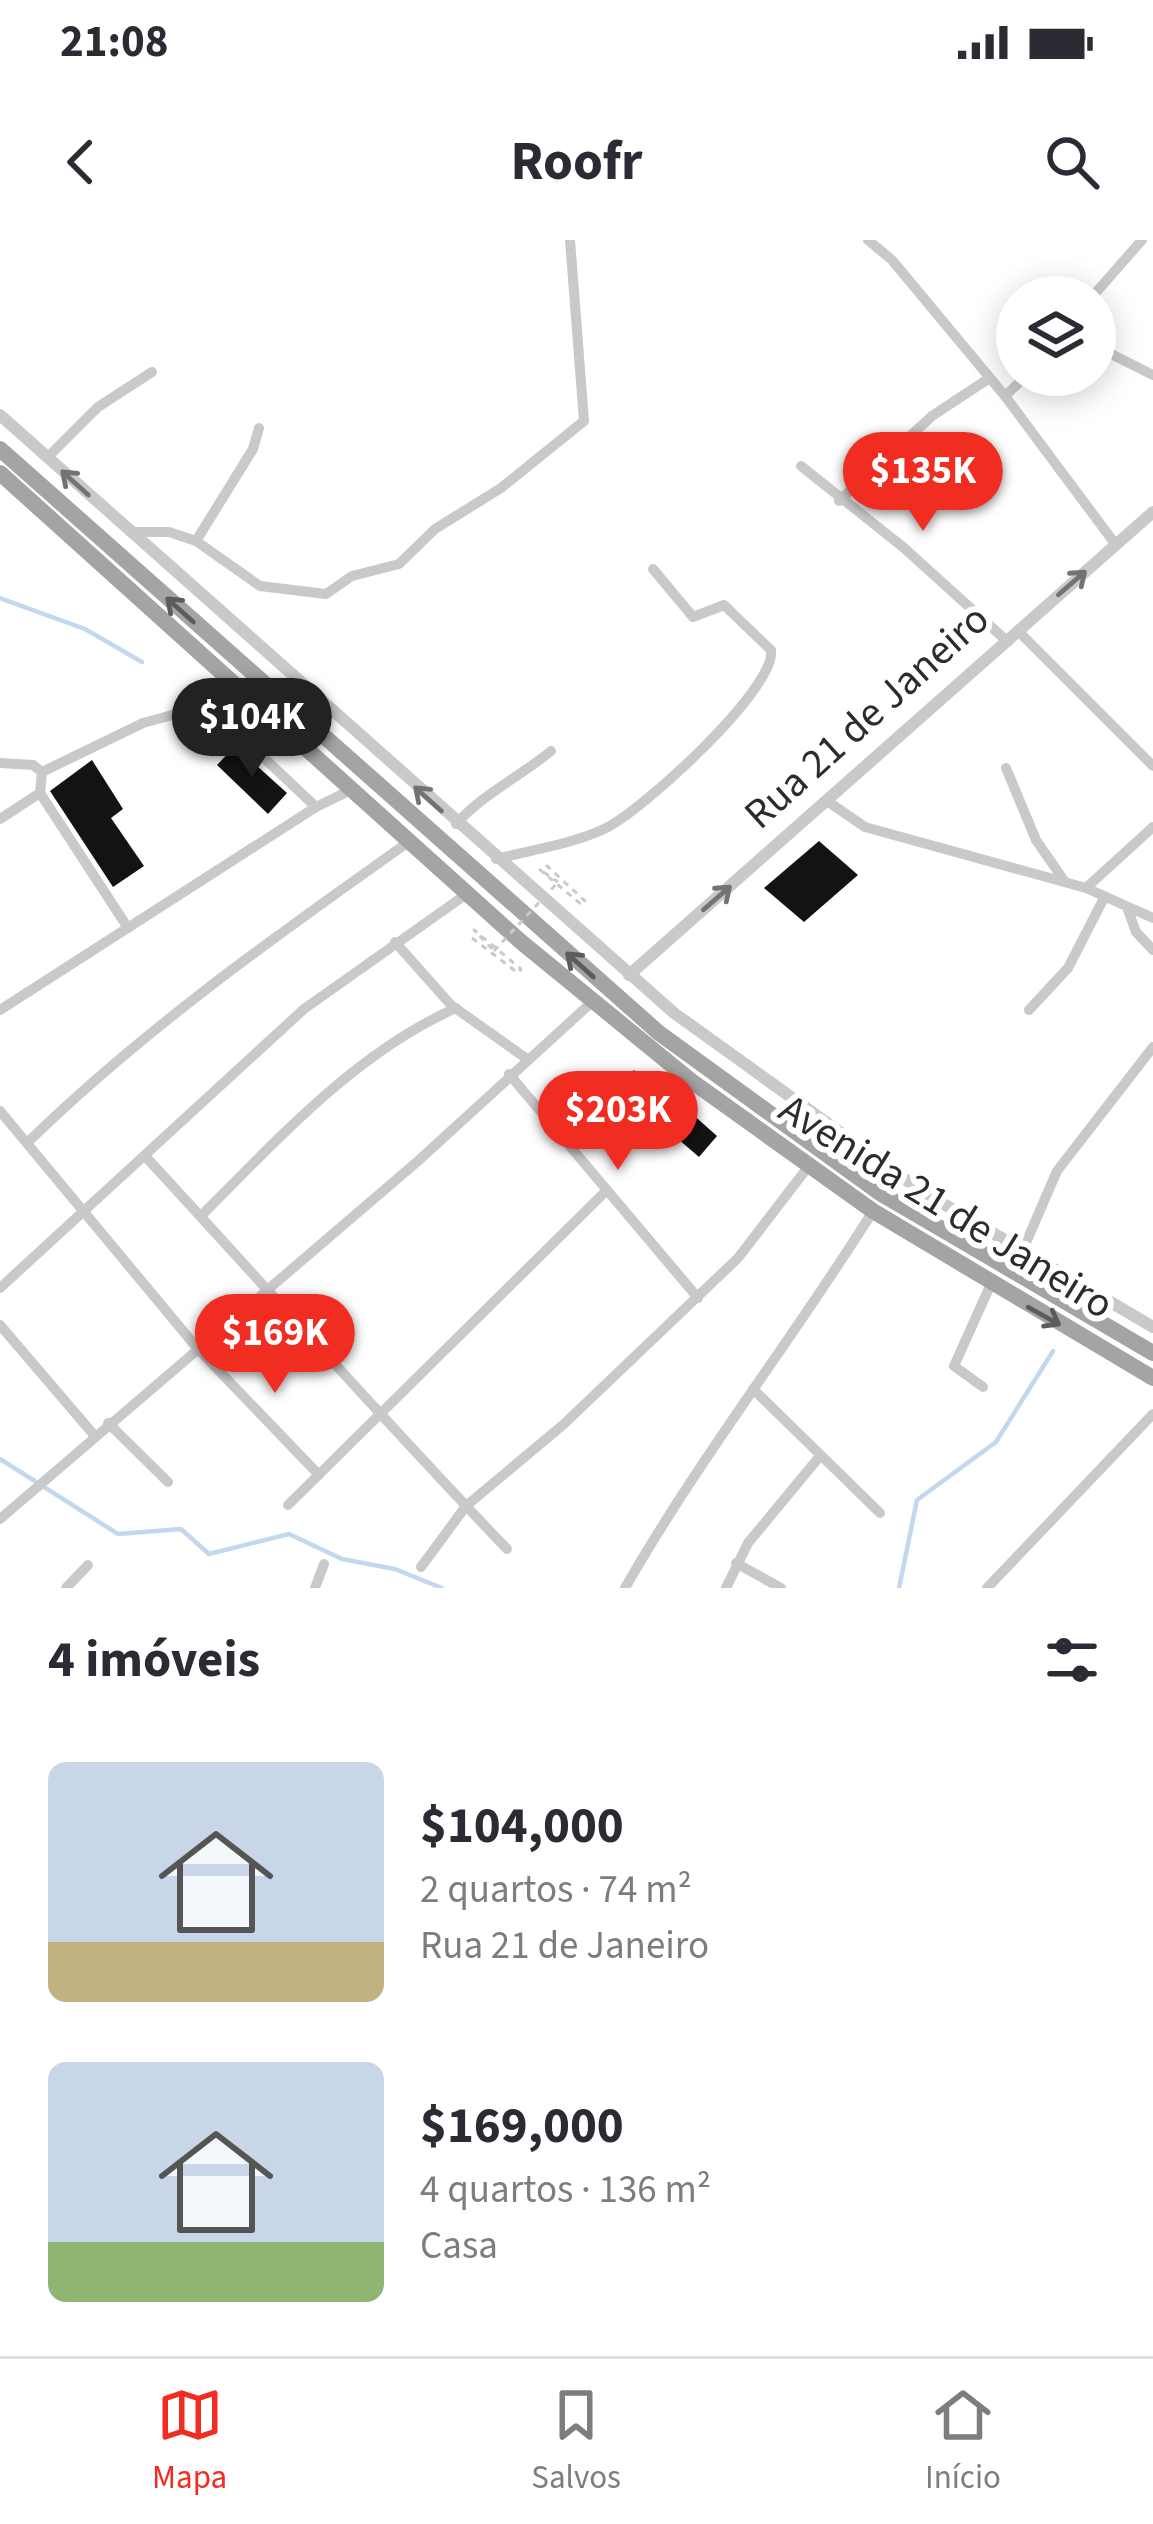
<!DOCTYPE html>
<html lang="pt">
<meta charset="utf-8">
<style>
body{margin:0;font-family:"Source Sans 3",sans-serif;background:#f2f2f3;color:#2b2b33;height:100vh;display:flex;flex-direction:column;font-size:45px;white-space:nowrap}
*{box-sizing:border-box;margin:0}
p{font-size:39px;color:#7c7c81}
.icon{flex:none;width:66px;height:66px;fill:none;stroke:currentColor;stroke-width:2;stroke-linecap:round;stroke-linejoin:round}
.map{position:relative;height:1348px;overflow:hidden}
.sheet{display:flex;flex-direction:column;background:#fff;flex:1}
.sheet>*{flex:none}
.buttons{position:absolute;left:996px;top:36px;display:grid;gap:24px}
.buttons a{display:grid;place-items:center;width:120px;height:120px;border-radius:50%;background:#fff;box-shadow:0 6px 30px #0003;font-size:60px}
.price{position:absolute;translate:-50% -102px;padding:0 27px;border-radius:42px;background:#f12c21;color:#fff;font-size:39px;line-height:78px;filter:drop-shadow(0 3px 6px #0008)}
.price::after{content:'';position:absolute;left:50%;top:72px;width:36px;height:27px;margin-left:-18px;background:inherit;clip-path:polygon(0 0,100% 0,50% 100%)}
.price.on{background:#222;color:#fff}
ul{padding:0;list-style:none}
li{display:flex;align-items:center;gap:36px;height:300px;padding:0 48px}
li span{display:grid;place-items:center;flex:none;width:336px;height:240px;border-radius:18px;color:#555}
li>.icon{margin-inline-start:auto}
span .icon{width:144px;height:144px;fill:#fffc;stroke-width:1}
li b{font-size:51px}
h2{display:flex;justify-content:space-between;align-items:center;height:144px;padding:0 48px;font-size:51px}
.status{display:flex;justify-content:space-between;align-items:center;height:84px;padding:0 60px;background:#fff;direction:ltr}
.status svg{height:33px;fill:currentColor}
header{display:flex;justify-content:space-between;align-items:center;height:156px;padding:0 48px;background:#fff;font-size:54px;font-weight:700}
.menu{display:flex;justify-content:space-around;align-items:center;height:168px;border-top:3px solid #e1e1e2;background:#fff;font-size:33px;color:#7c7c81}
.menu a{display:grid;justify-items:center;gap:6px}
.menu .on{color:#f12c21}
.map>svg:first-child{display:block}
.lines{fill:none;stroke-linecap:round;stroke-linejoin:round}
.stream{stroke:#c3d7ed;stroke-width:4.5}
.building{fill:#131313}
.path{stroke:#c9c9c9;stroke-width:3;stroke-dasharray:6 6;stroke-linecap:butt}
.service{stroke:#c9c9c9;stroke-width:4.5}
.minor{stroke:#c9c9c9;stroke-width:10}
.tertiary{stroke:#c9c9c9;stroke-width:12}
.primary{stroke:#a4a4a4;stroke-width:16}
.path-bridge{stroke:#c9c9c9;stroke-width:3;stroke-dasharray:6 6;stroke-linecap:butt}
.oneway{stroke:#737373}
.oneway2{stroke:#5c5c5c}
.labels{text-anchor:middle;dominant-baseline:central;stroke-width:12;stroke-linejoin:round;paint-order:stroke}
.street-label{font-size:42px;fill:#2c2c2c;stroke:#fff}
</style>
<div class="status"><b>21:08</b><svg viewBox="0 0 49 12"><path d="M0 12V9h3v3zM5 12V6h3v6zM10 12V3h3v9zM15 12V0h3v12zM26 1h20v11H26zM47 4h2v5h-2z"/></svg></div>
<header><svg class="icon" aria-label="back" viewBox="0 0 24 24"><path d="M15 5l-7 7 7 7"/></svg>Roofr<svg class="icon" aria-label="search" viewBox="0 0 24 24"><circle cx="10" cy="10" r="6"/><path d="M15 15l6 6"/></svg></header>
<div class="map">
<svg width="1153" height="1348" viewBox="0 0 1153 1348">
<rect width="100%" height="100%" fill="#fff"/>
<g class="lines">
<g class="stream">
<path d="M0,358L85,389L142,422"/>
<path d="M0,1219L118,1294L181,1289L209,1314L289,1294L342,1319L395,1329L442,1348"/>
<path d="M899,1348L917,1260L996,1202L1053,1111"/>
</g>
</g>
<g class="building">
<path d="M235,506L287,553L268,574L217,525Z"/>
<path d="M92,520L123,569L111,578L144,626L113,647L50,551Z"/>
<path d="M819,601L858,635L804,682L764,648Z"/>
<path d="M634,830L651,847L625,875L607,858Z"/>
<path d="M690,872L717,896L699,917L671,893Z"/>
</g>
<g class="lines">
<g class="path">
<path d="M546,625L585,661L582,665L539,629L558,642"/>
<path d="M472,698L518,733L521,729L474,690L494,711"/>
</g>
<path class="service" d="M626,884L672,835"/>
<g class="minor">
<path d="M868,0L892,20L1005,156L1116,305"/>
<path d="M1092,57L1142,0"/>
<path d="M1095,106L1153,135"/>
<path d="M1005,156L1027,135"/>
<path d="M47,218L98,167L152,132"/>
<path d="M801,226L903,307L1008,402"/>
<path d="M839,261L932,176L988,139"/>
<path d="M130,292H169L196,301L260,346L326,354L352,336L399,324L435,289L501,248L584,181L570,0"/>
<path d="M196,301L253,209L259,188"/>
<path d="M1018,391L1153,526"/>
<path d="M0,523L33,525L42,532"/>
<path d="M1006,528L1036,600L1065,642"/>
<path d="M40,553L128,688"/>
<path d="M827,561L865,587L1086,648L1153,678"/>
<path d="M0,579L40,553L42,532L143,483L194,469L247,502L316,567"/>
<path d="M456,584C484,553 518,538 551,511"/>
<path d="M496,619C531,610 572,604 604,589C640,573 777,448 771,410L724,365L693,377L653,329"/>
<path d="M1086,648L1153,587"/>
<path d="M1128,670L1136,692L1153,710"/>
<path d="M395,702L451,765L527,819"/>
<path d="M0,770L316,567L353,549"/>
<path d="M1029,770L1068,728L1104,658"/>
<path d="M509,834L698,1058"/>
<path d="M0,871L198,1109L319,1235"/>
<path d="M27,903C144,789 277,695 410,601"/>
<path d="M145,916C266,1047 383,1180 507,1309"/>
<path d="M201,976C277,900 355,813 456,768"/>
<path d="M1022,1012L1057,931L1153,807"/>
<path d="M0,1048L304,769L468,653"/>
<path d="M0,1085L94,1195"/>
<path d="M983,1147L954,1126L990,1046"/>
<path d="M753,1149L880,1273"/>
<path d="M108,1183L168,1242"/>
<path d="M288,1265L604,953"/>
<path d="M0,1279L418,921L592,762"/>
<path d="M736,1323L781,1348"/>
<path d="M421,1327L466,1266L564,1184L738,1018L808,927"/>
<path d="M66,1348L88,1325"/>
<path d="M315,1348L324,1324"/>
<path d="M625,1348C700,1217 793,1099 873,971"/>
<path d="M726,1348L748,1303L820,1216"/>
<path d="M987,1348L1153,1174"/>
</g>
<g class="tertiary">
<path d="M0,175L674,773L923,952L1153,1087"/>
<path d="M629,735L1153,272"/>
</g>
<g class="primary">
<path d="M0,209L659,793L880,953L1153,1113"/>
<path d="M0,233L520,701L690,840L873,971L1153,1138"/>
</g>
<path class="path-bridge" d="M494,711L558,642"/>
</g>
<defs><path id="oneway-shaft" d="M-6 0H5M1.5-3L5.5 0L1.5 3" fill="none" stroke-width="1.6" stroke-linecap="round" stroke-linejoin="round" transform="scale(3)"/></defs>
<g class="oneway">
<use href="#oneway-shaft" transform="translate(75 243) rotate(-138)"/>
<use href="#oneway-shaft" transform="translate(1072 343) rotate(-41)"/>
<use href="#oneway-shaft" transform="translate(428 559) rotate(-138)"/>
<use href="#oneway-shaft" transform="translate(717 658) rotate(-41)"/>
</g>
<g class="oneway2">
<use href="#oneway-shaft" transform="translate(180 370) rotate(-138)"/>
<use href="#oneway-shaft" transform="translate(580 725) rotate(-138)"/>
<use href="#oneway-shaft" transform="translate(1044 1076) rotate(29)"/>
</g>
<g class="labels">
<g class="street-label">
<text transform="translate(867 477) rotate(-42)">Rua 21 de Janeiro</text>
<text transform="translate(946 967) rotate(32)">Avenida 21 de Janeiro</text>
</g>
</g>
</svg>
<div class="buttons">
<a><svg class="icon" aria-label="layers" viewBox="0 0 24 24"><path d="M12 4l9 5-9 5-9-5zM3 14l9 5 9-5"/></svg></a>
</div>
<b class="price" style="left:923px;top:294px">$135K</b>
<b class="price on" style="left:252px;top:540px">$104K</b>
<b class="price" style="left:618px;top:933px">$203K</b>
<b class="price" style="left:275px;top:1156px">$169K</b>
</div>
<section class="sheet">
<h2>4 imóveis<svg class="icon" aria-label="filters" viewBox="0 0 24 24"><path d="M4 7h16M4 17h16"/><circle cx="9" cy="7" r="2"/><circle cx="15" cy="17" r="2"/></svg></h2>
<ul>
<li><span style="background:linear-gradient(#c9d6e8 75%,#c2b280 0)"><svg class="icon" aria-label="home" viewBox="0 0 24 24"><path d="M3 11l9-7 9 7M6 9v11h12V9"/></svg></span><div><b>$104,000</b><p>2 quartos · 74 m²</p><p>Rua 21 de Janeiro</p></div></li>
<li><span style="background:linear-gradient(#c9d6e8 75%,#8fb573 0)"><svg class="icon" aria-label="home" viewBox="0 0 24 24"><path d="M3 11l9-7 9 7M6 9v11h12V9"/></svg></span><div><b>$169,000</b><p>4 quartos · 136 m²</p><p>Casa</p></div></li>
</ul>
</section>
<nav class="menu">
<a class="on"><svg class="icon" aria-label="map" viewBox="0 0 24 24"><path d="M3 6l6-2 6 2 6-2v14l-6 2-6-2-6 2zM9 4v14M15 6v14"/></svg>Mapa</a>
<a><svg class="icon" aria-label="saved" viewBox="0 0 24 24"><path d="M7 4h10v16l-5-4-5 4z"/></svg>Salvos</a>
<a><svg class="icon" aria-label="home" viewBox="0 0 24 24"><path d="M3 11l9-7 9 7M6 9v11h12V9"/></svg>Início</a>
</nav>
